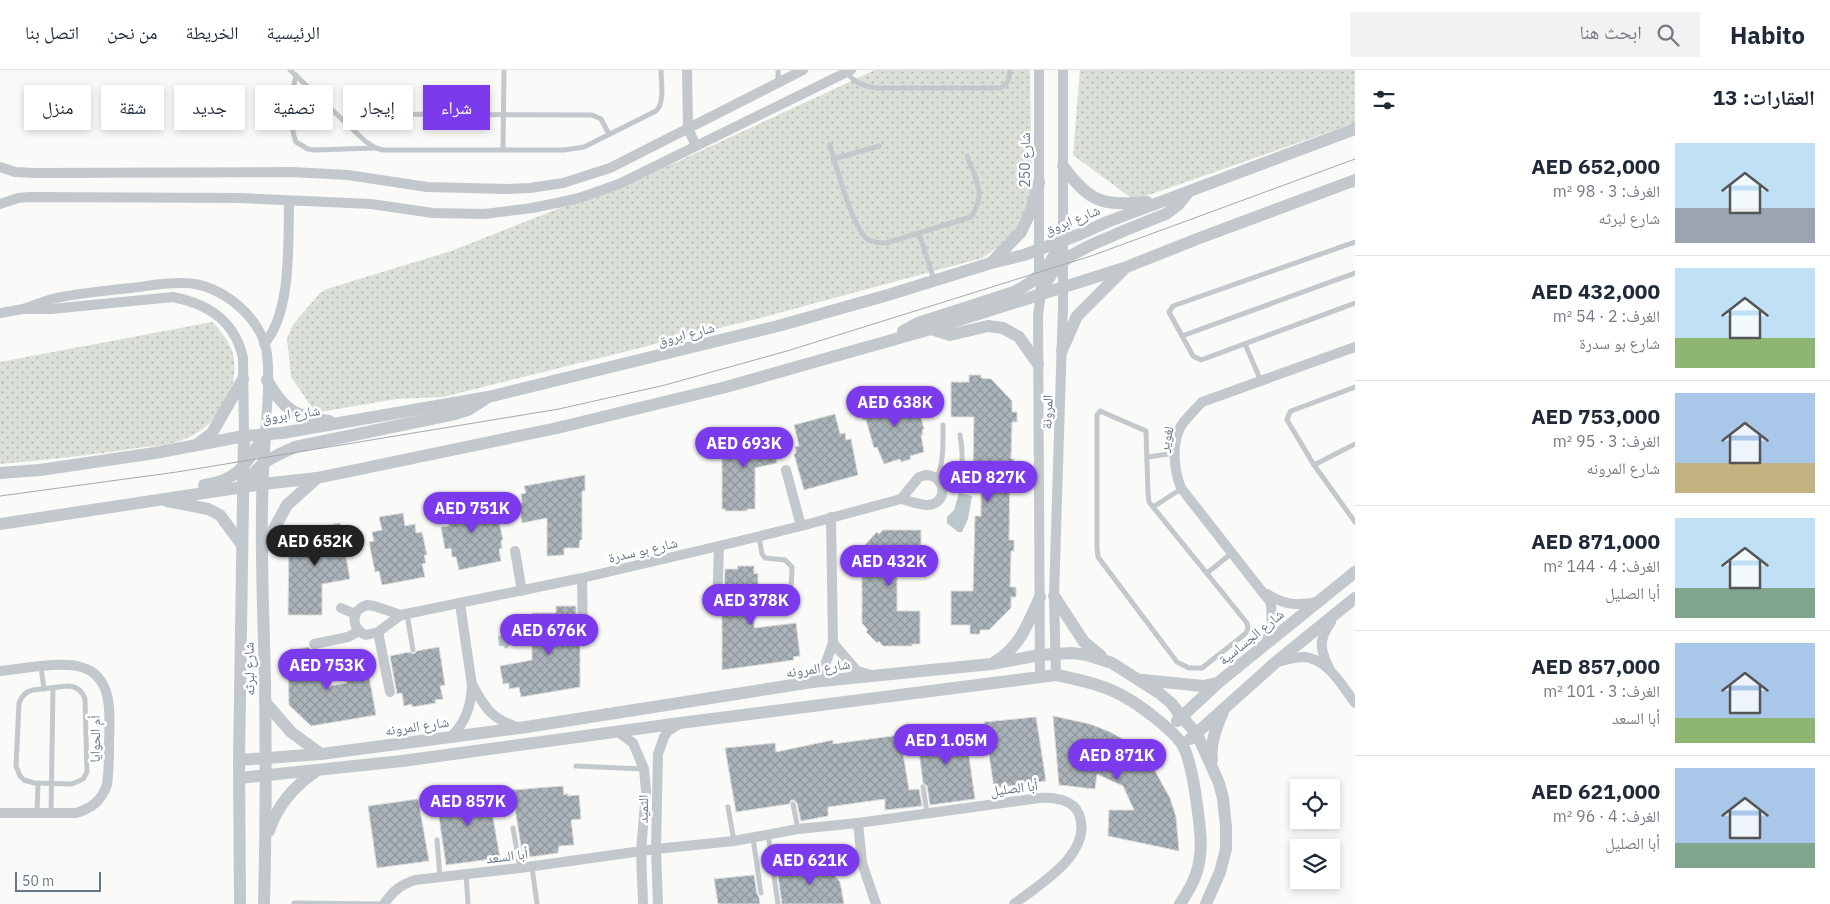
<!DOCTYPE html>
<html lang="ar">
<meta charset="utf-8">
<style>
body{margin:0;font-family:"IBM Plex Sans","Noto Naskh Arabic",sans-serif;background:#f2f2f3;color:#1f2937;direction:rtl;height:100vh;display:flex;flex-direction:column;font-size:19px;white-space:nowrap}
*{box-sizing:border-box;margin:0}
p{font-size:16px;color:#747a83}
.icon{flex:none;width:28px;height:28px;fill:none;stroke:currentColor;stroke-width:2;stroke-linecap:round;stroke-linejoin:round}
.map{position:relative;flex:1;overflow:hidden;direction:ltr}
.drawer{display:flex;flex-direction:column;background:#fff;width:475px}
.drawer>*{flex:none}
.banner{position:absolute;left:15px;top:15px;width:475px;height:45px;direction:rtl;display:flex;gap:10px}
.buttons{position:absolute;left:1290px;top:709px;display:grid;gap:10px}
.buttons a{display:grid;place-items:center;width:50px;height:50px;border-radius:0px;background:#fff;box-shadow:0 2px 8px #0003;font-size:25px}
.scale{position:absolute;left:15px;bottom:12px;width:86px;box-sizing:border-box;padding-left:5px;border:2px solid #657683;border-top:0;font-size:14px;line-height:18px;white-space:nowrap;color:#657683;-webkit-text-stroke:4px #fff;paint-order:stroke}
.price{position:absolute;translate:-50% -42px;padding:0 11px;border-radius:18px;background:#7c3aed;color:#fff;font-size:16px;line-height:32px;filter:drop-shadow(0 1px 2px #0008)}
.price::after{content:'';position:absolute;left:50%;top:30px;width:15px;height:11px;margin-left:-8px;background:inherit;clip-path:polygon(0 0,100% 0,50% 100%)}
.price.active{background:#222;color:#fff}
ul{padding:0;list-style:none}
li{display:flex;align-items:center;gap:15px;height:125px;padding:0 15px}
li+li{border-top:1px solid #e0e1e3}
li span{display:grid;place-items:center;flex:none;width:140px;height:100px;border-radius:0px;color:#555}
li>.icon{margin-inline-start:auto}
span .icon{width:60px;height:60px;fill:#fffc;stroke-width:1}
li b{font-size:21px}
h2{display:flex;justify-content:space-between;align-items:center;height:60px;padding:0 15px;font-size:21px}
.tag{padding:0 18px;border-radius:0px;background:#fff;box-shadow:0 2px 8px #0003;font-size:18px;line-height:45px}
.tag.active{background:#7c3aed;color:#fff}
header{display:flex;align-items:center;gap:30px;box-sizing:border-box;height:70px;padding:0 25px;background:#fff;border-bottom:1px solid #e0e1e3}
header strong{font-size:24px}
nav{display:flex;gap:28px;margin-inline-start:auto;font-size:18px}
.search{width:350px;height:45px;background:#f2f2f3;display:flex;align-items:center;gap:12px;box-sizing:border-box;padding:0 18px;border-radius:0px;color:#747a83;font-size:19px}
main{display:flex;flex:1;min-height:0}
.map>svg:first-child{display:block}
.park{fill:url(#park-dots)}
.water{fill:#bbc7cb}
.building{fill:url(#building-cross-hatch);stroke:#dcdcda}
.lines{fill:none;stroke-linecap:round;stroke-linejoin:round}
.service{stroke:#c3c8cc;stroke-width:5}
.minor{stroke:#c3c8cc;stroke-width:10}
.tertiary{stroke:#c3c8cc;stroke-width:12}
.tram{stroke:#a2aab0;stroke-width:1}
.labels{text-anchor:middle;dominant-baseline:central;stroke-width:5;stroke-linejoin:round;paint-order:stroke}
.street-label{font-size:14px;fill:#657683;stroke:#fff}
</style>
<header>
<strong>Habito</strong>
<div class="search"><svg class="icon" aria-label="search" viewBox="0 0 24 24"><circle cx="10" cy="10" r="6"/><path d="M15 15l6 6"/></svg>ابحث هنا</div>
<nav><a>الرئيسية</a><a>الخريطة</a><a>من نحن</a><a>اتصل بنا</a></nav>
</header>
<main>
<section class="drawer">
<h2>العقارات: 13<svg class="icon" aria-label="filters" viewBox="0 0 24 24"><path d="M4 7h16M4 17h16"/><circle cx="9" cy="7" r="2"/><circle cx="15" cy="17" r="2"/></svg></h2>
<ul>
<li><span style="background:linear-gradient(#bfe0f5 65%,#9aa5b1 0)"><svg class="icon" aria-label="home" viewBox="0 0 24 24"><path d="M3 11l9-7 9 7M6 9v11h12V9"/></svg></span><div><b>AED 652,000</b><p>الغرف: 3 · 98 m²</p><p>شارع لبرثه</p></div></li>
<li><span style="background:linear-gradient(#bfe0f5 70%,#8fb573 0)"><svg class="icon" aria-label="home" viewBox="0 0 24 24"><path d="M3 11l9-7 9 7M6 9v11h12V9"/></svg></span><div><b>AED 432,000</b><p>الغرف: 2 · 54 m²</p><p>شارع بو سدرة</p></div></li>
<li><span style="background:linear-gradient(#a9c7e8 70%,#c2b280 0)"><svg class="icon" aria-label="home" viewBox="0 0 24 24"><path d="M3 11l9-7 9 7M6 9v11h12V9"/></svg></span><div><b>AED 753,000</b><p>الغرف: 3 · 95 m²</p><p>شارع المرونه</p></div></li>
<li><span style="background:linear-gradient(#bfe0f5 70%,#7fa58c 0)"><svg class="icon" aria-label="home" viewBox="0 0 24 24"><path d="M3 11l9-7 9 7M6 9v11h12V9"/></svg></span><div><b>AED 871,000</b><p>الغرف: 4 · 144 m²</p><p>أبا الصليل</p></div></li>
<li><span style="background:linear-gradient(#a9c7e8 75%,#8fb573 0)"><svg class="icon" aria-label="home" viewBox="0 0 24 24"><path d="M3 11l9-7 9 7M6 9v11h12V9"/></svg></span><div><b>AED 857,000</b><p>الغرف: 3 · 101 m²</p><p>أبا السعد</p></div></li>
<li><span style="background:linear-gradient(#a9c7e8 75%,#7fa58c 0)"><svg class="icon" aria-label="home" viewBox="0 0 24 24"><path d="M3 11l9-7 9 7M6 9v11h12V9"/></svg></span><div><b>AED 621,000</b><p>الغرف: 4 · 96 m²</p><p>أبا الصليل</p></div></li>
</ul>
</section>
<div class="map">
<svg width="1355" height="834" viewBox="0 0 1355 834">
<defs>
<pattern id="park-dots" width="8" height="8" patternUnits="userSpaceOnUse" patternTransform="scale(1.25)"><rect width="8" height="8" fill="#dadfd7"/><path d="M2 2h.1M6 6h.1" fill="none" stroke="#b4b9b4" stroke-width="1.8" stroke-linecap="round"/></pattern>
<pattern id="building-cross-hatch" width="8" height="8" patternUnits="userSpaceOnUse" patternTransform="scale(1.25)"><rect width="8" height="8" fill="#aab3b9"/><path d="M0 0l8 8M0 8l8-8" fill="none" stroke="#8e969c"/></pattern>
</defs>
<rect width="100%" height="100%" fill="#fafaf8"/>
<g class="park">
<path d="M875,0H1030L1032,125L1018,158L1003,174L982,188L760,248L443,327L396,329L320,342L313,339L291,307L287,269L291,258L296,251L320,223L327,219L451,181L677,92Z"/>
<path d="M1080,0H1355V53L1134,130L1073,85Z"/>
<path d="M212,252C232,273 239,287 232,317C226,341 205,362 182,370C168,376 151,376 137,378C91,385 46,390 0,394V292Z"/>
</g>
<g class="water">
<path d="M959,423L972,426L968,449L962,462H958L947,453V447L954,440Z"/>
<path d="M520,563L521,573L510,575L506,579L503,576H499L498,566Z"/>
</g>
<g class="building">
<path d="M969,305H981V308L991,309L1012,331V342H1017V352H1012L1011,389H1014V399H1010L1009,470H1014V481H1011L1010,517H1016V527H1011V538L989,560H980V564H970V555H951V521H973L975,446H981V421H976V397H973L974,347H951V312H969Z"/>
<path d="M914,322L924,359L922,360L923,365H921L924,382L910,386L911,389L901,392L900,389L884,394L877,377L874,378L866,350H863L859,337L876,332L877,336L898,330L897,327Z"/>
<path d="M835,344L840,364L845,363L846,370L851,369L858,405L804,420L794,384L796,383L795,377L799,376L794,355Z"/>
<path d="M767,361L771,378H774L777,393L755,398V439H747V441H725V439H722V371Z"/>
<path d="M585,405V421H582V470H580L579,478H564V485L547,486V448L522,453L519,434L522,433L521,424L526,423L524,416Z"/>
<path d="M479,427L482,441L491,439L493,448L498,447L503,470H501L502,478L499,479L501,491L459,500L456,487H452L451,478L445,479L441,457L449,456L445,434Z"/>
<path d="M403,443L405,456L415,454L416,463L422,462L427,485H424L426,493L422,494L425,507L382,515L379,501L375,502L369,472L374,471L372,462L382,460L379,447Z"/>
<path d="M340,453L350,509L322,514V545H288L289,472L298,461Z"/>
<path d="M883,460H921V495H897V541H920V574H912V576H883L879,571L877,573L866,562L868,560L862,553V482L868,477L865,475L877,462L879,464Z"/>
<path d="M737,496H754V504L758,503V537H754V558L796,553L800,586L793,587L794,590L722,600V543L724,538L725,499H738Z"/>
<path d="M556,536H576V568L580,574V617L521,627L519,617L509,619V613L503,614L500,596L532,590V543H556Z"/>
<path d="M308,577L312,581L318,580L324,617L347,613L345,599L367,595L376,645L311,656L289,635L288,581Z"/>
<path d="M439,577L445,615L440,616L443,629L435,630L436,633L412,637V634L404,636L402,623L397,624L390,586L409,582L414,584L417,581Z"/>
<path d="M1053,646L1090,654L1110,662L1128,672L1139,681L1138,683L1154,699L1170,728L1176,747L1179,781L1108,766L1109,740H1134L1123,716L1097,704L1095,719L1059,715Z"/>
<path d="M1036,647L1046,711L994,718L984,652Z"/>
<path d="M965,658L975,729L930,735L927,716L923,713L917,664Z"/>
<path d="M900,665L909,720L919,719L922,736L885,740V729L828,737V746L801,751L797,733L794,730H791L789,734L736,742L725,678L775,673L776,682L833,670V674Z"/>
<path d="M563,716L564,725L568,723L567,726L579,725L581,749L571,750L574,775L559,776L558,783L523,788L512,720Z"/>
<path d="M488,719L500,788L446,795L436,727Z"/>
<path d="M418,729L429,791L377,798L368,736Z"/>
<path d="M824,793L840,812L844,834H782L777,799Z"/>
<path d="M754,805L757,824L759,827L760,834H718L714,809Z"/>
</g>
<g class="lines">
<g class="service">
<path d="M290,0L365,71L376,78L383,80H564L584,77L656,41C665,33 661,12 661,0"/>
<path d="M778,0V13"/>
<path d="M847,3C855,13 863,16 877,18H1000C1009,14 1009,9 1010,0"/>
<path d="M296,5C291,27 288,51 296,72L308,79L315,80L375,78"/>
<path d="M346,52L354,46L362,44L592,45L601,49L609,64"/>
<path d="M830,75C835,93 853,159 867,169C873,173 880,173 886,173L971,147C987,123 976,111 967,86"/>
<path d="M503,79L504,0"/>
<path d="M833,89L879,76"/>
<path d="M919,163L934,210"/>
<path d="M1355,172L1173,236L1169,242L1193,286L1201,290L1355,233"/>
<path d="M1182,266L1355,203"/>
<path d="M1245,274L1261,311"/>
<path d="M1355,317L1291,341L1289,344L1287,350L1314,395L1355,452"/>
<path d="M1100,341L1146,361L1148,424L1149,432L1247,553L1248,559L1245,564L1202,598H1189L1177,592L1098,487L1097,478V345Z"/>
<path d="M1148,387L1175,383"/>
<path d="M1314,395L1355,374"/>
<path d="M937,408C944,391 943,373 943,355"/>
<path d="M943,421C965,406 964,389 960,365"/>
<path d="M1153,437L1181,419"/>
<path d="M759,467L762,484L765,488L785,490L792,497L791,520"/>
<path d="M1207,503L1232,483"/>
<path d="M407,544L413,580"/>
<path d="M41,597L44,619"/>
<path d="M67,616C76,616 82,620 85,629L87,702L83,709L72,714L34,713L24,710L20,706L16,696L19,633C22,626 25,622 33,620Z"/>
<path d="M576,696L643,699"/>
<path d="M923,717L927,743"/>
<path d="M793,734L798,759"/>
<path d="M728,737L734,771"/>
<path d="M37,743L38,713"/>
<path d="M51,743L53,618"/>
<path d="M513,758L520,798"/>
<path d="M768,764L778,834"/>
<path d="M753,768L761,823"/>
<path d="M437,770L440,807"/>
<path d="M532,797L537,834"/>
<path d="M466,804L468,834"/>
<path d="M294,833L384,834"/>
</g>
<g class="minor">
<path d="M687,0L688,58L696,76"/>
<path d="M1039,0V202L1041,223L1038,245L1040,606"/>
<path d="M0,97L15,102L34,103L292,102L348,105L427,117L507,119L530,118L563,113L610,98L803,0"/>
<path d="M0,134L18,128L30,127L239,128L371,134L433,143L485,144L532,138L557,133L579,128L619,114L851,0"/>
<path d="M23,239C33,236 42,232 52,229C77,223 105,221 131,218C148,216 166,212 184,213C220,213 262,247 267,284C270,310 267,338 265,364"/>
<path d="M0,243L23,239H51L173,227C209,234 235,251 243,288L244,366"/>
<path d="M264,274C292,243 288,172 289,132"/>
<path d="M786,400L801,456"/>
<path d="M926,405C947,406 948,434 928,435C920,435 909,431 901,429L919,407Z"/>
<path d="M515,481L522,521"/>
<path d="M582,508L583,568"/>
<path d="M1267,524C1284,535 1297,536 1317,532"/>
<path d="M367,535L374,536L401,545L378,562L366,565C350,558 351,540 367,535Z"/>
<path d="M341,538L355,544"/>
<path d="M717,538L719,476"/>
<path d="M401,545L582,508L719,476L801,456L901,429"/>
<path d="M378,562L390,622"/>
<path d="M833,573L857,601L871,605"/>
<path d="M1266,573L1272,554L1271,533L1181,418C1174,400 1171,375 1181,356C1187,347 1195,340 1202,332L1355,277"/>
<path d="M314,574L348,567L359,561"/>
<path d="M1277,592C1286,590 1295,587 1304,587C1327,588 1343,617 1355,633"/>
<path d="M1329,598C1320,579 1318,570 1331,552"/>
<path d="M0,601C22,599 61,591 81,597C114,606 110,646 109,673C109,687 109,701 107,715C101,731 92,738 76,743H0"/>
<path d="M1056,605L1054,526L1063,236V0"/>
<path d="M812,612L825,595L833,573L831,447"/>
<path d="M473,616C485,638 492,649 517,657"/>
<path d="M618,662L633,673L644,699L646,721L641,781L643,834"/>
<path d="M452,666C466,651 471,636 472,615L460,534"/>
<path d="M858,753L862,793L876,834"/>
<path d="M384,834C393,821 400,815 415,810L520,798L656,779L734,771L798,759L858,753L1039,728C1053,727 1073,729 1079,744C1094,783 1040,814 1014,834"/>
<path d="M658,834L656,779L658,684L664,667L668,661L679,654"/>
</g>
<g class="tertiary">
<path d="M1063,96C1090,133 1103,136 1147,132"/>
<path d="M991,193L1021,162L1030,143L1039,112"/>
<path d="M1041,223C1056,188 1079,180 1112,166C1130,158 1148,151 1166,144L1178,135L1187,124"/>
<path d="M931,259L950,265L988,256L1003,258L1019,267L1038,294"/>
<path d="M903,261L918,253L1014,222C1042,208 1049,196 1063,170"/>
<path d="M1062,280L1077,246L1123,200"/>
<path d="M267,310C284,341 295,346 329,351"/>
<path d="M199,373L212,363L243,309"/>
<path d="M0,403L40,400L155,383L244,366L282,363L488,327L778,256L888,225L991,193L1024,185L1078,165L1107,152L1355,59"/>
<path d="M204,415C238,411 247,393 263,367"/>
<path d="M244,417C262,390 267,390 295,377L455,344L468,340L484,330"/>
<path d="M167,431L208,439L220,445L242,475"/>
<path d="M0,454L263,414L317,408L557,358L722,318L931,259L1124,198L1197,169L1355,110"/>
<path d="M264,477L287,435L317,408"/>
<path d="M1054,526L1084,572L1101,586"/>
<path d="M996,591C1020,577 1029,551 1040,527"/>
<path d="M1143,610L1203,616L1217,613"/>
<path d="M265,632L291,662L321,684"/>
<path d="M1177,651L1219,612L1355,502"/>
<path d="M1190,669L1276,592L1355,528"/>
<path d="M239,690L321,684L520,658L812,612L991,594L1040,585L1072,583L1087,585L1112,593L1159,623L1171,633L1181,646L1196,663L1201,673L1219,713L1223,728L1226,757V779L1220,802L1206,834"/>
<path d="M1212,690C1210,673 1216,658 1223,642"/>
<path d="M240,708L402,691L680,653L1056,605C1102,614 1123,621 1159,651C1167,658 1178,666 1183,676C1190,689 1195,720 1197,735C1200,757 1204,782 1196,804C1193,814 1186,825 1180,834"/>
<path d="M269,761C277,736 293,717 315,702"/>
<path d="M240,834L239,690L244,366"/>
<path d="M264,834C266,759 266,685 265,610C263,528 259,446 265,364"/>
</g>
<path class="tram" d="M0,426L177,402L559,339L665,315L787,281L1091,186L1355,89"/>
</g>
<g class="labels">
<g class="street-label">
<text transform="translate(1025 90) rotate(-90)">شارع 250</text>
<text transform="translate(1072 150) rotate(-22)">شارع ابروق</text>
<text transform="translate(686 264) rotate(-14)">شارع ابروق</text>
<text transform="translate(1047 342) rotate(-88)">المرونة</text>
<text transform="translate(291 344) rotate(-8)">شارع ابروق</text>
<text transform="translate(1166 369) rotate(-77)">لغوير</text>
<text transform="translate(643 480) rotate(-13)">شارع بو سدرة</text>
<text transform="translate(1251 567) rotate(-39)">شارع الجساسية</text>
<text transform="translate(818 598) rotate(-8)">شارع المرونه</text>
<text transform="translate(249 599) rotate(-91)">شارع لبرثه</text>
<text transform="translate(417 656) rotate(-8)">شارع المرونه</text>
<text transform="translate(95 669) rotate(-89)">أم الحوايا</text>
<text transform="translate(1014 718) rotate(-7)">أبا الصليل</text>
<text transform="translate(643 739) rotate(-89)">الثميد</text>
<text transform="translate(507 786) rotate(-7)">أبا السعد</text>
</g>
</g>
</svg>
<div class="buttons">
<a><svg class="icon" aria-label="locate" viewBox="0 0 24 24"><circle cx="12" cy="12" r="6"/><path d="M12 2v4M12 18v4M2 12h4M18 12h4"/></svg></a>
<a><svg class="icon" aria-label="layers" viewBox="0 0 24 24"><path d="M12 4l9 5-9 5-9-5zM3 14l9 5 9-5"/></svg></a>
</div>
<div class="scale">50 m</div>
<b class="price" style="left:895px;top:358px">AED 638K</b>
<b class="price" style="left:744px;top:399px">AED 693K</b>
<b class="price" style="left:988px;top:433px">AED 827K</b>
<b class="price" style="left:472px;top:464px">AED 751K</b>
<b class="price active" style="left:315px;top:497px">AED 652K</b>
<b class="price" style="left:889px;top:517px">AED 432K</b>
<b class="price" style="left:751px;top:556px">AED 378K</b>
<b class="price" style="left:549px;top:586px">AED 676K</b>
<b class="price" style="left:327px;top:621px">AED 753K</b>
<b class="price" style="left:946px;top:696px">AED 1.05M</b>
<b class="price" style="left:1117px;top:711px">AED 871K</b>
<b class="price" style="left:468px;top:757px">AED 857K</b>
<b class="price" style="left:810px;top:816px">AED 621K</b>
<div class="banner">
<a class="tag active">شراء</a>
<a class="tag">إيجار</a>
<a class="tag">تصفية</a>
<a class="tag">جديد</a>
<a class="tag">شقة</a>
<a class="tag">منزل</a>
</div>
</div>
</main>
